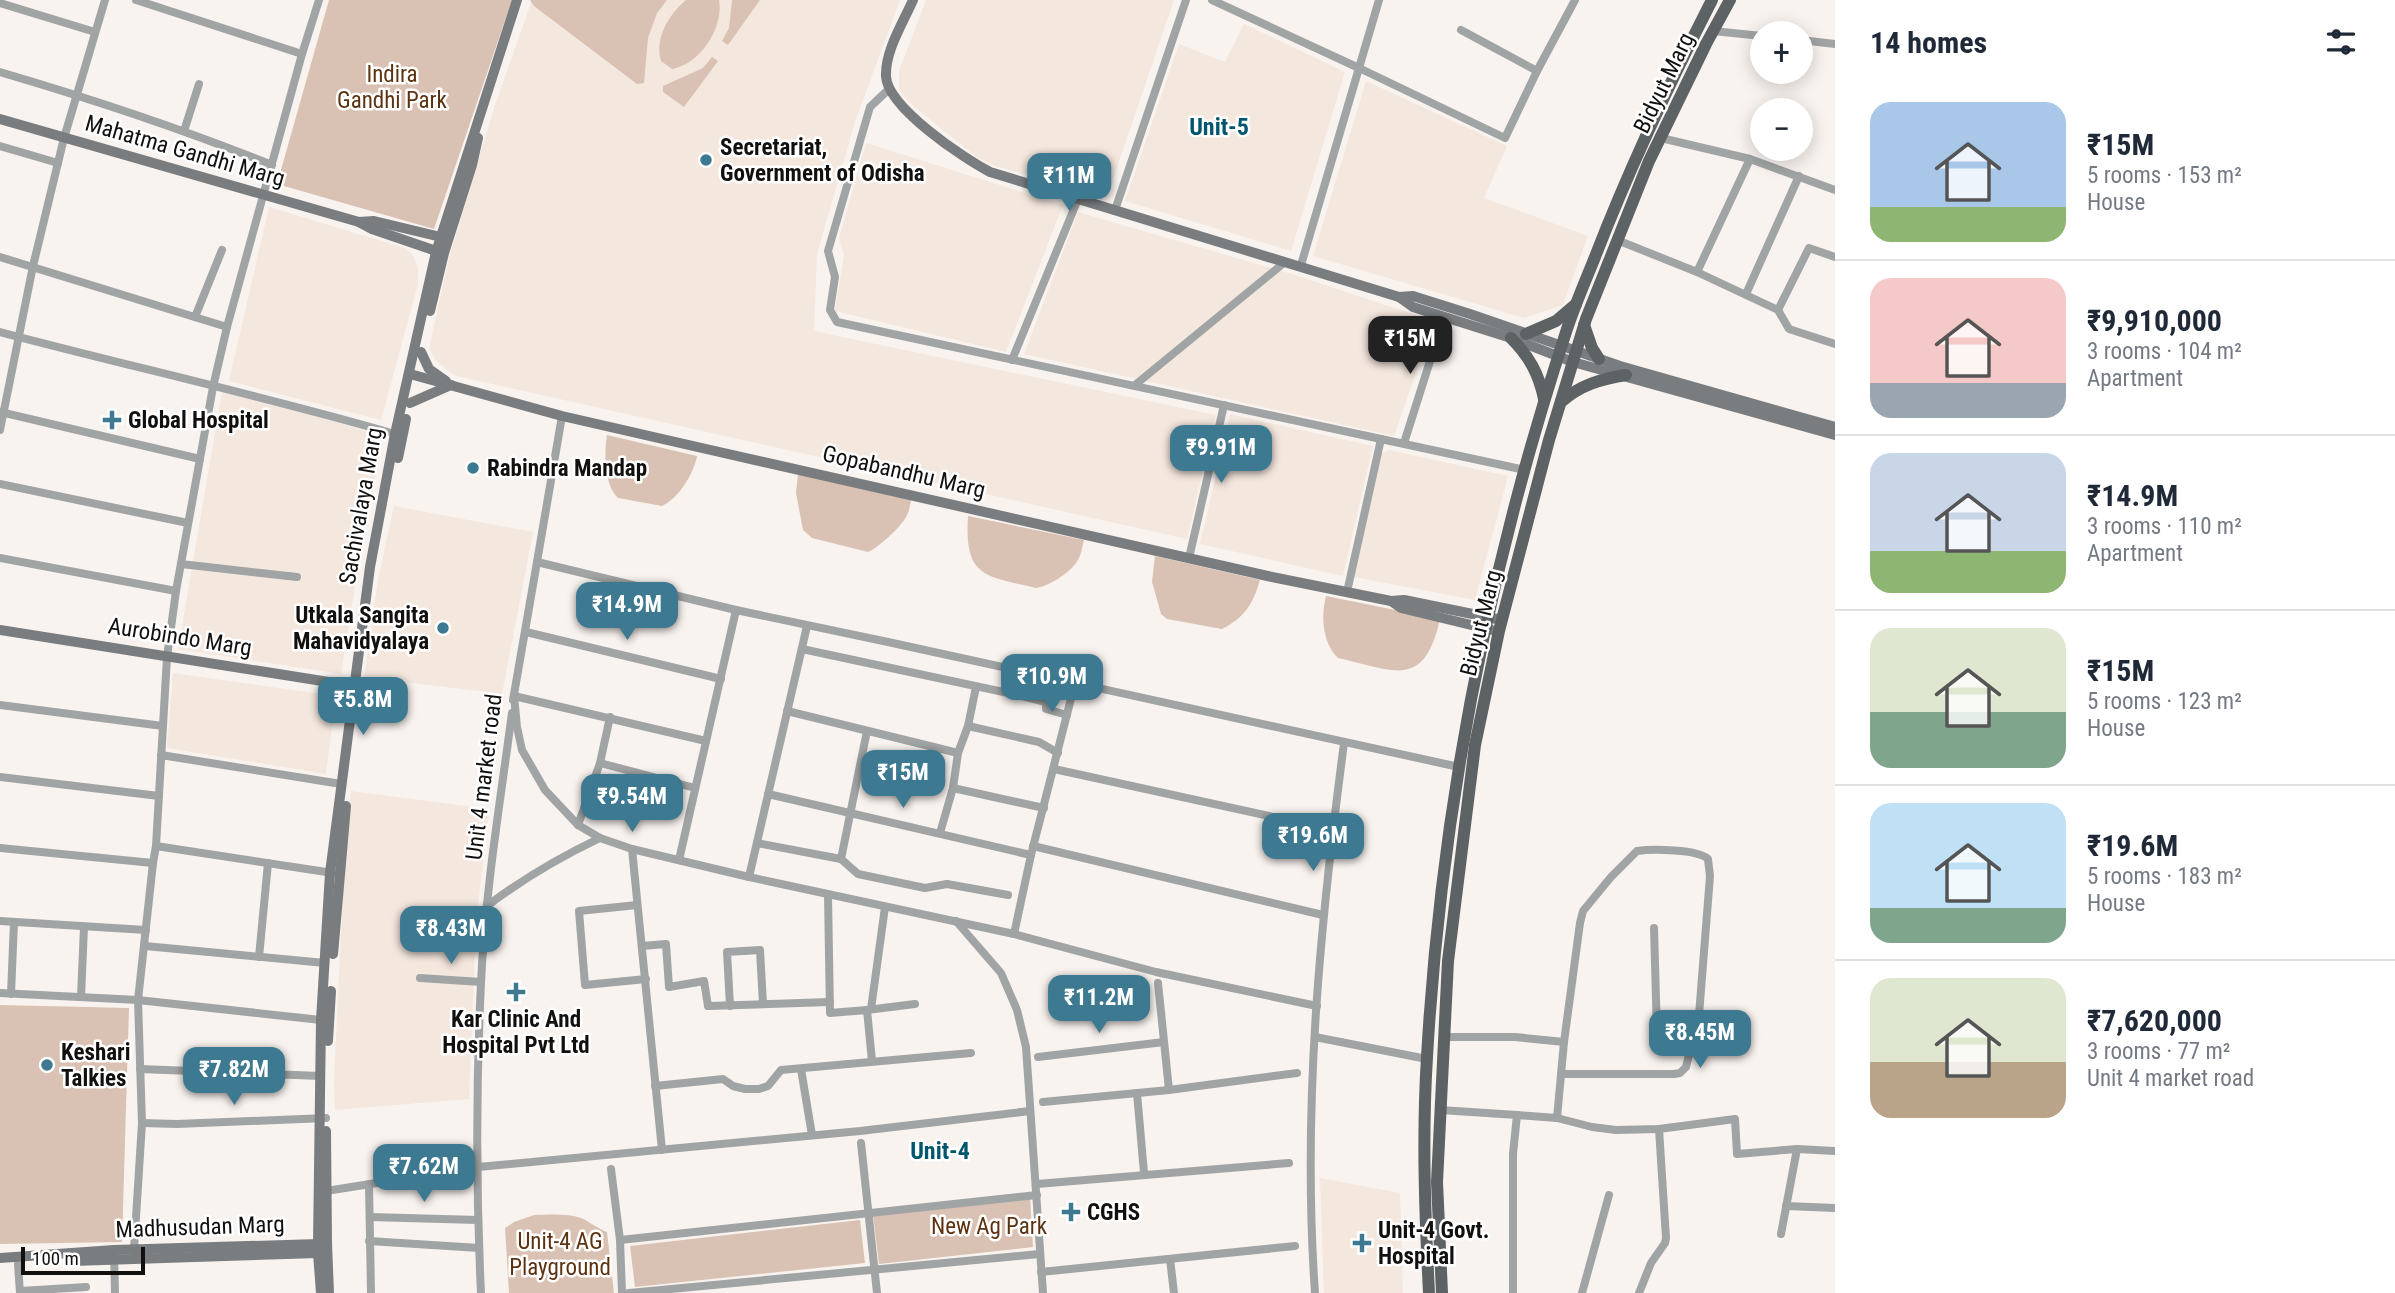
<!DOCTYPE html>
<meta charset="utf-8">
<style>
body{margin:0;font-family:"Roboto Condensed",sans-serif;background:#f2f2f3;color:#1f2937;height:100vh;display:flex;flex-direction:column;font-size:26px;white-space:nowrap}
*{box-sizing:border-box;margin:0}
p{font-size:23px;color:#747a83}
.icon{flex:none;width:38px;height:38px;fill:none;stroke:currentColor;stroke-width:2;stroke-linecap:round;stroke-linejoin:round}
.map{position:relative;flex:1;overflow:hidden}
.side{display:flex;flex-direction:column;background:#fff;width:560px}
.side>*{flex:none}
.controls{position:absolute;left:1750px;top:21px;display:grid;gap:14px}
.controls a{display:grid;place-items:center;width:63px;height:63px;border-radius:50%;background:#fff;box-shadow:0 4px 18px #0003;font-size:35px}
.scale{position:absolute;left:21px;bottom:18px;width:124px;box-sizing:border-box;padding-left:7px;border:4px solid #12100f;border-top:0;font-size:19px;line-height:24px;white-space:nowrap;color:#12100f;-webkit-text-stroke:5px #fff;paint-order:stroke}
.price{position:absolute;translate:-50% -60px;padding:0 16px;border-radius:14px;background:#3d7990;color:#fff;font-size:23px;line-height:46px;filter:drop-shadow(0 2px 4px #0008)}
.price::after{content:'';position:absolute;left:50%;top:42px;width:21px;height:16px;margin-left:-10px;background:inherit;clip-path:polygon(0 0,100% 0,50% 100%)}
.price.on{background:#222;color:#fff}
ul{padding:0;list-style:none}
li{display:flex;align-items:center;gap:21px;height:175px;padding:0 35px}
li+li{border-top:2px solid #e0e1e3}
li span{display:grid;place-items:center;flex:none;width:196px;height:140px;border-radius:21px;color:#555}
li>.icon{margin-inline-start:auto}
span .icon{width:84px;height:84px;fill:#fffc;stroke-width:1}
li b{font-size:30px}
h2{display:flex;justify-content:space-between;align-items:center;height:84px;padding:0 35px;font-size:30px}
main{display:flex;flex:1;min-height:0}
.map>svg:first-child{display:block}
.built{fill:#f4e7de}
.green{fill:#d9c2b3}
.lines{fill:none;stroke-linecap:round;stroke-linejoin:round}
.street{stroke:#a1a4a5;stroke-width:8}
.secondary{stroke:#797d7f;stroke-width:10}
.primary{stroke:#5d6265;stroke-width:12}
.poi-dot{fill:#3d7990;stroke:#fff;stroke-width:2.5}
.labels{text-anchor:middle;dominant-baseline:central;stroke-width:5;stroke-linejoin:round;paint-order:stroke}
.park-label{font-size:23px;fill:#5c3210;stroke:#fff}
.street-label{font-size:23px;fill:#12100f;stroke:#fff}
.poi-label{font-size:23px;font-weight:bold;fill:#12100f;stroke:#fff;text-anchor:start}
.neighbourhood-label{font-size:24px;font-weight:bold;fill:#01566f;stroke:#fff}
</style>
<main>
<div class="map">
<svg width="1835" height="1293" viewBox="0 0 1835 1293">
<rect width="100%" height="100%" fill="#f9f3ef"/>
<g class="built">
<path d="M532,0H900L855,122L817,254L814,331L1216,415L1187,539L456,376L436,361L429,349L449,258L494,108Z"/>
<path d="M926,0H1174L1107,197L995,166L978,158L913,106L899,90V71Z"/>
<path d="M1244,24L1345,72L1291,251L1125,201L1179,44L1225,62Z"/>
<path d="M1366,81L1507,146L1484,198L1588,236L1563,305L1524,318L1313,256Z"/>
<path d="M866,143L1063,205L1006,352L835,311L844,255L839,238Z"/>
<path d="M269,207L405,248L413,255L418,269V284L381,420L229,381Z"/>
<path d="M1078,212L1295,275L1434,321L1394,436L1024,354Z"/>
<path d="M222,392L274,403L384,437L362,543L341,674L178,649Z"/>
<path d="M1230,414L1373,446L1343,576L1200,544Z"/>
<path d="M1389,450L1508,476L1475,600L1354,577L1381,454Z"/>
<path d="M394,506L533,532L502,694L364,677L378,580Z"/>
<path d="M173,673L336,696L326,774L167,748Z"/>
<path d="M351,791L489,809L476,923L469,1099L335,1110L334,1081L346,830Z"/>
<path d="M1320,1178L1400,1193L1403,1293H1324Z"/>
</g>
<g class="green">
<path d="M329,0H512L434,229L277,184Z"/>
<path d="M530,0H667L657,13L648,38L644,83L637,84L534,6Z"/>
<path d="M686,0H719C724,28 700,64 672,69L661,61C654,39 669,14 686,0Z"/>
<path d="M732,0H760L728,45L722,41L729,28Z"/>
<path d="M712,57L718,61L684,107L663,92V86L703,68Z"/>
<path d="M607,435L697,456C694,473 679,498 662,506L618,498C604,485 604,453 607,435Z"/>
<path d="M798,474L911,500C910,506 909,512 906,517C901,527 878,548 868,552L812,538L803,530L796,493Z"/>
<path d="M968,516L1084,540C1082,547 1081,557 1076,563C1068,574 1049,586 1036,588C985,576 964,578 968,516Z"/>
<path d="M1155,556L1260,580C1253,604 1245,617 1222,629L1167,619L1161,614L1152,582Z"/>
<path d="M1326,596L1440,619C1424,691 1393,670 1338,658C1322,642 1321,616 1326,596Z"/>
<path d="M0,1005L129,1008L122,1242L0,1244Z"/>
<path d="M1030,1197L1033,1247L879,1264L873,1215Z"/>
<path d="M534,1215C549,1215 567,1213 581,1218C590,1222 597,1228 607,1232L614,1293H509L505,1228L514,1222Z"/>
<path d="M860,1220L865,1263L635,1287L630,1246Z"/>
</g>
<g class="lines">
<g class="street">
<path d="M136,0L302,54"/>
<path d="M1212,0L1359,68L1379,0"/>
<path d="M0,3L95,32"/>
<path d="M1461,30L1537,71"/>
<path d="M1713,31L1762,36"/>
<path d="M1801,40L1835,44"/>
<path d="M0,72C92,99 183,129 272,165"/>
<path d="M888,90L870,107L828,251L835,277L830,310L837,322L1381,439"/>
<path d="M184,131L199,84"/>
<path d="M1661,138L1750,159L1835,190"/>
<path d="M0,146L58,163"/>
<path d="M1115,210L1186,0"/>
<path d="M1617,240L1697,272L1778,310L1789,329L1835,344"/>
<path d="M0,257L227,327"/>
<path d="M1301,265L1359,68L1505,138L1537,71L1575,0"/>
<path d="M1697,272L1750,159"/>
<path d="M1746,294L1799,176"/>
<path d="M1778,310L1809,248L1835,257"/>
<path d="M195,317L222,250"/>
<path d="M0,332C129,366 259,395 388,432"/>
<path d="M1012,360L1078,199"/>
<path d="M1135,385L1285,262"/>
<path d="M0,412L200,459"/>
<path d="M562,416L537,562L736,610L888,642L1459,767"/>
<path d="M0,430L33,266L64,138L105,0"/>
<path d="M1404,443L1444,317"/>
<path d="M0,484L188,523"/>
<path d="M0,558L176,591"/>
<path d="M1189,558L1224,405"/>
<path d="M181,564L297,577"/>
<path d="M1347,592L1381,439L1525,470"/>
<path d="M526,632L721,679"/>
<path d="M802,649L1022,696L1046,702V709L1067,715"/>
<path d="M513,700L537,562"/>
<path d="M0,705L163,726"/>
<path d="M787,711L958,753"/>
<path d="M968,726L1039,742L1058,753"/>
<path d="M706,741L514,696L517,727L522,750L545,790L578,825L600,838L632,849L749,877L1014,934L1156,972L1317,1006"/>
<path d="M161,755L341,784"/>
<path d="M600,763L610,717"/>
<path d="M1054,769L1333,830"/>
<path d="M0,777L159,796"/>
<path d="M953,788L1044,808"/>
<path d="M768,794L1031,855"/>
<path d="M578,825L600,763L695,788"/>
<path d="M940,833L953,788L958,753L968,726L976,687"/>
<path d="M757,843L841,859L858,874L925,888L947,884L1008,895"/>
<path d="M156,846L333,873"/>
<path d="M1033,846L1323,915"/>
<path d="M0,848L153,863"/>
<path d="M632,849L662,1150"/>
<path d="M841,859L867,731"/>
<path d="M679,860L736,610"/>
<path d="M749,877L807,626"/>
<path d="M828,895L830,1013L867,1010L872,1061"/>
<path d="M637,905L579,911L585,985L646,979"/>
<path d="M487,906C524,878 558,858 600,838"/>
<path d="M0,921L146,930"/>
<path d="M956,921L1001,973L1017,1010L1026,1047L1043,1293"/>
<path d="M1654,928L1657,1034L1664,1037L1692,1039"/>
<path d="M1014,934L1031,855L1075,683"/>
<path d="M145,946L325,963"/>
<path d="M642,946L666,944L669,987L704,981L708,1006L830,1002"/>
<path d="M259,957L268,863"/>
<path d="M420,978L481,982"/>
<path d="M1158,983L1169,1090"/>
<path d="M0,993L138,1000L321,1020"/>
<path d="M11,994L14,922"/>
<path d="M81,997L84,927"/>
<path d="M730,1006L727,952L760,950L763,1004"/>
<path d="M871,1009L885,907"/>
<path d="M867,1010L915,1004"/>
<path d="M1315,1037L1427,1059"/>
<path d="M1443,1037H1515L1564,1042L1557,1118"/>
<path d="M1038,1057L1164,1042"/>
<path d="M140,1069L321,1076"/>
<path d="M801,1069L812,1135"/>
<path d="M1561,1074H1674L1680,1073L1686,1067L1699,1015L1710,876L1708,859C1698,849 1652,849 1637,851L1611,877L1583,911L1580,923L1564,1042"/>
<path d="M655,1086L723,1079L733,1086L745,1089H759L768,1086L781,1070L971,1053"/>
<path d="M1137,1093L1144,1173"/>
<path d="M1043,1102L1169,1090L1297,1073"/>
<path d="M1440,1110L1517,1115L1513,1154V1293"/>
<path d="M1517,1115L1557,1118L1592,1127L1616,1130L1659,1129L1735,1119L1737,1154L1797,1149L1835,1151"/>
<path d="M142,1123L177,1124L326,1118"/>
<path d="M861,1143L877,1293"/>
<path d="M611,1169L620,1240L622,1293"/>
<path d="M369,1184L371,1293"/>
<path d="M1037,1184L1289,1163"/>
<path d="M326,1191L478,1167L860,1131L1030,1111"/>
<path d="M1786,1206L1835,1208"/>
<path d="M370,1217L478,1220"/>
<path d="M1781,1234L1797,1149"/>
<path d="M620,1240L1037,1195"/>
<path d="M369,1241L479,1248"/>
<path d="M134,1249L142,1123L138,1000L153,863L156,846L167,657L176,591L213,387L227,327L302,54L319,0"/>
<path d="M114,1254L115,1293"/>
<path d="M1170,1259L1174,1293"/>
<path d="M18,1264L20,1293"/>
<path d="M1041,1272L1295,1246"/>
<path d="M20,1291L86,1287"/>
<path d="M481,1293C476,1190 476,1086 481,983C485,893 500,803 512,713"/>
<path d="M629,1293L1039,1254"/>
<path d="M1315,1293C1302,1109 1320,925 1344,743"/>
<path d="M1582,1293L1609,1195"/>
<path d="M1639,1293L1651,1263L1665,1243L1666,1238L1659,1129"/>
</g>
<g class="secondary">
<path d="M913,0C903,23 885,51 886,76C887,107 963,158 990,172L1399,297L1413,296L1470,314L1620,366L1835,427"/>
<path d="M0,119L359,222L372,229L442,253"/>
<path d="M359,222L374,221L445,238"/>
<path d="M1399,297L1413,307L1511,338L1573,362L1835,435"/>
<path d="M430,311L444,253L472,165L478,138"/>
<path d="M421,352L429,369L446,381"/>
<path d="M410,374L562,416L715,451L1272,577L1391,601L1404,600L1502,620"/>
<path d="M410,403L451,385"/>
<path d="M398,458L406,419"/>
<path d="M1391,601L1401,608L1492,630"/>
<path d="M0,630L354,686"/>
<path d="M333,954L346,806"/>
<path d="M328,1041L331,991"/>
<path d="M326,1131L327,1243"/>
<path d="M327,1252L318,1253V1244L327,1243L329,1293"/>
<path d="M0,1258L114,1250L318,1244L321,1020L330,873L370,567L395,434L436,252L517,0"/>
<path d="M73,1261L318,1253L321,1293"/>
</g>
<g class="primary">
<path d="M1584,325L1592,348L1599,359"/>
<path d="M1526,334L1556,321L1576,304"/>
<path d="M1511,338C1529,356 1539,374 1544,399"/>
<path d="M1561,402C1580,385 1601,379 1626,375"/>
<path d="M1429,1293C1425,1215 1422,1136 1427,1057C1441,811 1489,567 1566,332C1574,307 1585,282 1595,257C1629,169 1669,84 1712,0"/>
<path d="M1442,1293L1437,1182L1448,961L1475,745L1499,631L1549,440L1586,319L1649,161L1706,44L1730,0"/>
</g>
</g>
<g class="poi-dot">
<circle cx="706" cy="160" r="7"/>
<path d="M108.5 409.5h7v7h7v7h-7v7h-7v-7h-7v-7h7z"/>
<circle cx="473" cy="468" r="7"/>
<circle cx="443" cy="628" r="7"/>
<path d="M512.5 981.5h7v7h7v7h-7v7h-7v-7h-7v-7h7z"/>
<circle cx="47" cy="1065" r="7"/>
<path d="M1067.5 1201.5h7v7h7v7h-7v7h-7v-7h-7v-7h7z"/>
<path d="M1358.5 1232.5h7v7h7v7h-7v7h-7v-7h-7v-7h7z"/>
</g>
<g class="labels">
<g class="park-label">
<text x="392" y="74">Indira<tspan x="392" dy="26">Gandhi Park</tspan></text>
<text x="989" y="1226">New Ag Park</text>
<text x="560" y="1241">Unit-4 AG<tspan x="560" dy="26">Playground</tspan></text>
</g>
<g class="street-label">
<text transform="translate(1664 83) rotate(-64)">Bidyut Marg</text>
<text transform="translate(185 151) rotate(16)">Mahatma Gandhi Marg</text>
<text transform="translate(904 472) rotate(13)">Gopabandhu Marg</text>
<text transform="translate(361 506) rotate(-80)">Sachivalaya Marg</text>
<text transform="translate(1481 623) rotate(-76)">Bidyut Marg</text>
<text transform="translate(180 637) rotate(9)">Aurobindo Marg</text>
<text transform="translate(484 777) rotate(-83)">Unit 4 market road</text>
<text transform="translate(200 1227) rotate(-2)">Madhusudan Marg</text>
</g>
<g class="poi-label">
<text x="720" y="147">Secretariat,<tspan x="720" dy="26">Government of Odisha</tspan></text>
<text x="128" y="420">Global Hospital</text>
<text x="487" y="468">Rabindra Mandap</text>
<text x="429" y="615" text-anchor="end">Utkala Sangita<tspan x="429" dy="26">Mahavidyalaya</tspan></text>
<text x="516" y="1019" text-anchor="middle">Kar Clinic And<tspan x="516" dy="26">Hospital Pvt Ltd</tspan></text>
<text x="61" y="1052">Keshari<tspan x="61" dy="26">Talkies</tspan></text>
<text x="1087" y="1212">CGHS</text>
<text x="1378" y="1230">Unit-4 Govt.<tspan x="1378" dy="26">Hospital</tspan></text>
</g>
<g class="neighbourhood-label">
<text x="1219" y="127">Unit-5</text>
<text x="940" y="1151">Unit-4</text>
</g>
</g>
</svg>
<div class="controls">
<a>+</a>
<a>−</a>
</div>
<div class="scale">100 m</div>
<b class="price" style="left:1069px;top:213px">₹11M</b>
<b class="price on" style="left:1410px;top:376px">₹15M</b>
<b class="price" style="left:1221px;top:485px">₹9.91M</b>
<b class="price" style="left:627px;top:642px">₹14.9M</b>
<b class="price" style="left:1052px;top:714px">₹10.9M</b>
<b class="price" style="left:363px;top:737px">₹5.8M</b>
<b class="price" style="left:903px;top:810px">₹15M</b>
<b class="price" style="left:632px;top:834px">₹9.54M</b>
<b class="price" style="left:1313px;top:873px">₹19.6M</b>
<b class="price" style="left:451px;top:966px">₹8.43M</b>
<b class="price" style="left:1099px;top:1035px">₹11.2M</b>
<b class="price" style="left:1700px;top:1070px">₹8.45M</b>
<b class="price" style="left:234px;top:1107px">₹7.82M</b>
<b class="price" style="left:424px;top:1204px">₹7.62M</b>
</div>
<section class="side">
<h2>14 homes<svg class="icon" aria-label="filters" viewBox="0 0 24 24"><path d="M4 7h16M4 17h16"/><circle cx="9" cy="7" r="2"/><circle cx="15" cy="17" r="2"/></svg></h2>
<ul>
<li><span style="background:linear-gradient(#a9c7e8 75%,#8fb573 0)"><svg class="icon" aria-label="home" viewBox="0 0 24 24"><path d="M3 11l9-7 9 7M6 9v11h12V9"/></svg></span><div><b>₹15M</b><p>5 rooms · 153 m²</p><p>House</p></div></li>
<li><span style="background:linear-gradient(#f6c9c9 75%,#9aa5b1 0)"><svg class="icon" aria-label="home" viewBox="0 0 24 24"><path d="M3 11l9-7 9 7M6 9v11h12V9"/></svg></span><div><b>₹9,910,000</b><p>3 rooms · 104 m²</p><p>Apartment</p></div></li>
<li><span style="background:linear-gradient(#c9d6e8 70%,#8fb573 0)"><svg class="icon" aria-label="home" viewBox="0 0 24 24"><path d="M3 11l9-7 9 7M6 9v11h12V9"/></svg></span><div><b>₹14.9M</b><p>3 rooms · 110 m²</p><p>Apartment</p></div></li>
<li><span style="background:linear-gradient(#dfe7d0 60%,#7fa58c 0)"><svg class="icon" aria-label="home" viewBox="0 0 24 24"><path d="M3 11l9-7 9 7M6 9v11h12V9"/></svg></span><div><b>₹15M</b><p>5 rooms · 123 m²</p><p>House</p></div></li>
<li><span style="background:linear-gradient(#bfe0f5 75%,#7fa58c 0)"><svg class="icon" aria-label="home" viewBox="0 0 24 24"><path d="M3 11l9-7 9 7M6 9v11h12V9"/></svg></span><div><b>₹19.6M</b><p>5 rooms · 183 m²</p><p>House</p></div></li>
<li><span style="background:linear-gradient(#dfe7d0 60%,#b9a48a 0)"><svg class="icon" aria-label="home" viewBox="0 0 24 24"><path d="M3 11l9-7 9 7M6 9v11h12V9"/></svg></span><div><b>₹7,620,000</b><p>3 rooms · 77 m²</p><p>Unit 4 market road</p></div></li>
</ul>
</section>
</main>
